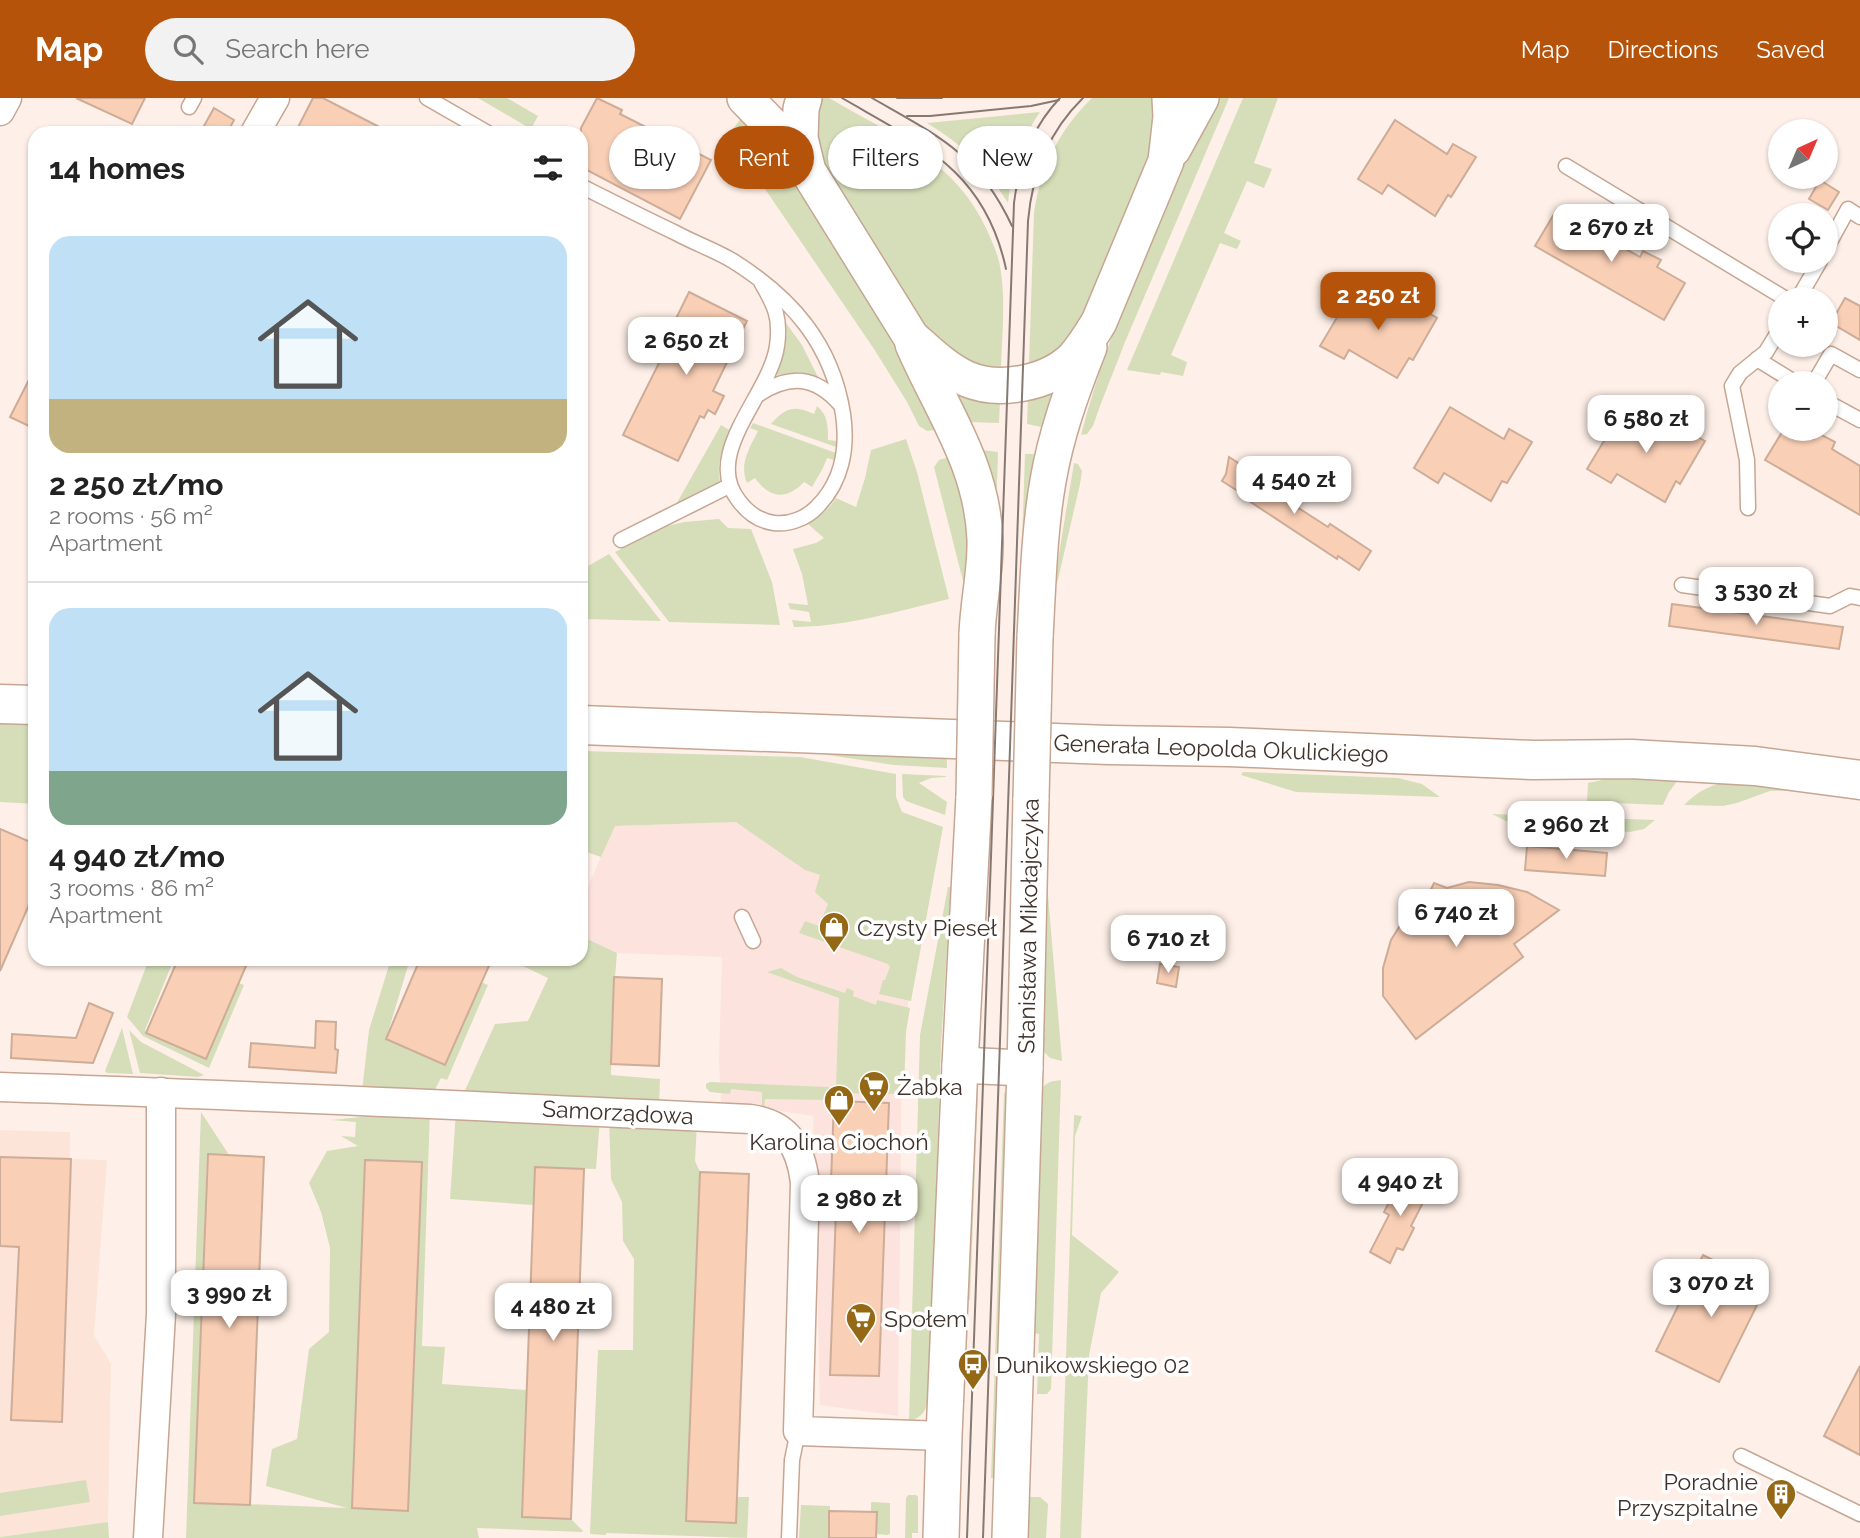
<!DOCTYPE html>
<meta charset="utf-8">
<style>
body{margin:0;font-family:Raleway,sans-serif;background:#f2f2f2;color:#222;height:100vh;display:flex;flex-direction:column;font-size:26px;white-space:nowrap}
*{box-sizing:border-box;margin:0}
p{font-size:23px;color:#767676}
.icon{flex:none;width:38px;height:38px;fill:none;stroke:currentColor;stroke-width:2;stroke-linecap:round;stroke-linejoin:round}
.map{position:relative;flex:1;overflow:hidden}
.sheet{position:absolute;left:28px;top:28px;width:560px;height:840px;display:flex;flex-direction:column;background:#fff;border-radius:21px;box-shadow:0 2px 5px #0004}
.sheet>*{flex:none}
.banner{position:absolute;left:609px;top:28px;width:665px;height:63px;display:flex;gap:14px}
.needle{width:46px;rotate:44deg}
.fabs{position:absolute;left:1768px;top:21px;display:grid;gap:14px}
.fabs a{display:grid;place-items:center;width:70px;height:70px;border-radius:50%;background:#fff;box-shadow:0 2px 5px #0004;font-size:35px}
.price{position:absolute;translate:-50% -60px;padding:0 16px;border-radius:14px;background:#fff;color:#222;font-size:23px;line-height:46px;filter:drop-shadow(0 2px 4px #0008)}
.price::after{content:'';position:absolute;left:50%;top:42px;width:21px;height:16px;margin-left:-10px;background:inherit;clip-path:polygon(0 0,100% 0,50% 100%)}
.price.on{background:#b45309;color:#fff}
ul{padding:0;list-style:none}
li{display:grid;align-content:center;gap:14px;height:371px;padding:0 21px}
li+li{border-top:2px solid #e0e0e0}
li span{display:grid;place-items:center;height:217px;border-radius:21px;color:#555}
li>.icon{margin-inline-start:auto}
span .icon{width:126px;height:126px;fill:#fffc;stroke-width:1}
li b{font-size:30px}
h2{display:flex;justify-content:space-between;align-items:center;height:84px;padding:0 21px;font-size:30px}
.chip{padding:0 24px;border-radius:32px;background:#fff;box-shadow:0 2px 5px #0004;font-size:24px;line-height:63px}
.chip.on{background:#b45309;color:#fff}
header{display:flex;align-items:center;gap:42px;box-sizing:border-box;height:98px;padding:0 35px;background:#b45309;color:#fff}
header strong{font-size:33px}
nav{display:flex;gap:38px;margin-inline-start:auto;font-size:24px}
.search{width:490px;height:63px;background:#f2f2f2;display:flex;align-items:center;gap:18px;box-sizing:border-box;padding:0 24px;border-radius:38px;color:#767676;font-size:26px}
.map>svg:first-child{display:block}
.commercial{fill:#fde3dd}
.education{fill:#fce4d9}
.green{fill:#d5deb9;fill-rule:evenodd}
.building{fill:#f9cfb6;stroke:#cdac98;stroke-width:2}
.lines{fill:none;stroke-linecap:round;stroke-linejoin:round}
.service-casing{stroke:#c6a692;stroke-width:17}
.minor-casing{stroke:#c6a692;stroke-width:31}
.tertiary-casing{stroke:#c6a692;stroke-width:38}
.secondary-casing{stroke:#c6a692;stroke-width:41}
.service{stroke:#fff;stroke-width:14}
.minor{stroke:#fff;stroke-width:28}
.tertiary{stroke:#fff;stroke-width:35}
.secondary{stroke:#fff;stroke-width:38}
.tram{stroke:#867971;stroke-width:2}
.tertiary-bridge-casing{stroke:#c6a692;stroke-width:38;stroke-linecap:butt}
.tertiary-bridge{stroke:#fff;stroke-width:35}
.labels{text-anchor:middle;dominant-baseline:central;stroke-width:7;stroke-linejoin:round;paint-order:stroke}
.street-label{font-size:23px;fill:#40332b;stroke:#fff}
.poi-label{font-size:23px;fill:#40332b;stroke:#fff;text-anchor:start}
</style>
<header>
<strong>Map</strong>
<div class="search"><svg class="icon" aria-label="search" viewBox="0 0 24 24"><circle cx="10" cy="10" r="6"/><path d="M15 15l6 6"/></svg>Search here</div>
<nav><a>Map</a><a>Directions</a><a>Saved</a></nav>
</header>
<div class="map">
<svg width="1860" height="1440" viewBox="0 0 1860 1440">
<rect width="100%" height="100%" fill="#fef0e8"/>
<path class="commercial" d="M736,724L918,817L902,958L898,1318L820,1307L813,1018L721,1004L719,961L722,859L617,855L581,838V805L614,728Z"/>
<path class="education" d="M0,1032L70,1034V1061L107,1062L94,1237L111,1266L108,1424L0,1439Z"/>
<g class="green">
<path d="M478,0H507L538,18L531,31Z"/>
<path d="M821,0H829C891,36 956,63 987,132C992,144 998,156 1000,168C1006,201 1002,237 1001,270L973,267L936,246L829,79C817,50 813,31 821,0Z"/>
<path d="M1092,0H1154L1155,49L1084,222C1066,245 1057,255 1029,266L1034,114C1041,69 1059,32 1092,0Z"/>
<path d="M1211,0H1229L1125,244L1100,308L1093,328L1087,336L1081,337C1111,221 1165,110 1211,0Z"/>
<path d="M1243,0H1278L1254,65L1272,71L1264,90L1247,83L1224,135L1241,143L1237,151L1220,145L1171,257L1187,264L1183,278L1161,274L1160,277L1127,272Z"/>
<path d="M1040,14C1020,44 1012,69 1008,105C986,69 963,47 927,25Z"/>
<path d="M742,19L774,55L792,81L901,255L944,331L927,333L919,328L907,304L874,251L748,66L727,39Z"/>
<path d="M786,225L802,247L818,279L800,274L776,277C784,261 788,243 786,225Z"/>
<path d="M936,279L1000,303L999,325L970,324Z"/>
<path d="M1054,291L1041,329L1027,326L1028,300Z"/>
<path d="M817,308C828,317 828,328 828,342L837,343L836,349L771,326C786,309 794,307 814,316Z"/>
<path d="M753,325L836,355L834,362L827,360L823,370L812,389L804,384C786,403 769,400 755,380L747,385C739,366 749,351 758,333L750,330Z"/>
<path d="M721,327L731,333C722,350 716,365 720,384L674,410Z"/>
<path d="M906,341L917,374L949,501C898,513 846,529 794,529L792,522L811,524L809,514L790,511L788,505L808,507L802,476L793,451L816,445L824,440L808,426C820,419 828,412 836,400L856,409L865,380L871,352Z"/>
<path d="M974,351L998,354L993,534Z"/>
<path d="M1025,356H1034L1026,411L1019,535Z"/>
<path d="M955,357L974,467L963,483L934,369L939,362Z"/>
<path d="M1074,365L1078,366L1082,373L1080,386L1057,486H1054Z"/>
<path d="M719,421L728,430L751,431L772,484L780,527L669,524L615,454L663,429L684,424Z"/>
<path d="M609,456L661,523L581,521V472Z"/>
<path d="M0,620L35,622V706L0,704Z"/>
<path d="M581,653L800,659L896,676V699L902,714L943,729L911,903L879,896L883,882H885L890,869L888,866L799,835L805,823L819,828L828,806L815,794L820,777L805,772L736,724L615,728L601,759L581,752Z"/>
<path d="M815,655L947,659V670L894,667Z"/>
<path d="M1243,674L1398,680L1422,686L1440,699L1296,694L1241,677Z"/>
<path d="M902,676L946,678V679L931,680L919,685L947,704L945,717L906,703L903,699Z"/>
<path d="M1622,678L1678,682L1669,694L1663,707L1587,704L1588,685Z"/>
<path d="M1732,683L1807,692L1770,693L1737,705L1723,708L1684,707C1698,693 1711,686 1732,683Z"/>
<path d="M1492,716L1655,722L1644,731L1630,734L1506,723Z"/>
<path d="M1045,785H1047L1062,963L1050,960L1042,952Z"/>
<path d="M948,789H951L941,947L929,1299C927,1312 922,1320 909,1323L920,937Z"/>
<path d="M581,838L617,855L615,879H614L611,977L660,981L659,1011L461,1001L495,926L528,923L548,880L508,861H581Z"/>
<path d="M149,861H174L145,932L147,935L206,960L239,885L244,887L209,970L143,938L127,919Z"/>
<path d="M391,861H410L386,941L445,967L481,884L488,887L447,982L441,980L431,999L362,993L369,932Z"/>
<path d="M781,870L797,879L845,895L847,890L854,893L853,898L876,907L877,902L910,910L906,934L904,996L834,995L833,989H836L839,900L767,874Z"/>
<path d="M122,930L133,976L107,975L105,973Z"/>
<path d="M129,932L141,944L204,977L198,979L140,975Z"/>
<path d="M1061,982L1051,1291L1047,1296H1037L1039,1236L1034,1235L1041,994C1044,984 1052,983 1061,982Z"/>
<path d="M710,984L829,989L828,1002L765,1001L764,1012H762V994L731,991L730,996L710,994L706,990V986Z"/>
<path d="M978,992L970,1202H963L973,996Z"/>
<path d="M1004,994L1007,997L999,1380H991Z"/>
<path d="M430,1012L422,1248L445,1249L442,1286L527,1292L522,1418L571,1421L583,1433L582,1434L477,1430L479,1440H186L201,1014L229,1057H207L194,1404L347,1410L266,1388L272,1351L297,1341L309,1251L329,1234L330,1150L321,1114L309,1085L327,1053L358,1048L341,1038L355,1039L356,1024L331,1022ZM365,1062L422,1064L408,1413L352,1410Z"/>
<path d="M456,1013L600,1020L596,1071L535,1069L533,1107L450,1101Z"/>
<path d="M1074,1017L1082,1018L1075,1038L1072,1137L1119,1174L1101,1195L1089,1258L1081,1440H1060Z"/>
<path d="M609,1021L697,1024L695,1063L700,1074L686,1422L737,1399H749L747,1440L606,1435V1437L591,1436L590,1435L598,1252H633L634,1161L623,1143L622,1104L611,1081Z"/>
<path d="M86,1382L90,1404L0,1418V1395Z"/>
<path d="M908,1397H916L918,1399V1435H912V1440H905L906,1400Z"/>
<path d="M1028,1399H1040L1048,1406L1046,1440H1027Z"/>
<path d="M871,1404L890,1405V1435L888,1437L876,1436L877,1415L871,1414Z"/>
<path d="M801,1407L830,1408L829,1440H799Z"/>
<path d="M108,1424L109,1440H0V1439Z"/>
</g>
<g class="building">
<path d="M76,0H145L132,26Z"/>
<path d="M313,0H323L391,35H295Z"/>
<path d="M597,0L622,12L620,16L711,62L680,121L581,69V30Z"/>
<path d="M214,10L234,22L227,35H215L204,28Z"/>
<path d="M1395,22L1447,56L1453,46L1476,59L1451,99L1448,97L1435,118L1388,87L1382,96L1358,81Z"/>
<path d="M1820,82L1839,94L1828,112L1809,101Z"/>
<path d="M1557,111L1585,127L1589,121L1605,131L1601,137L1640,159L1643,153L1661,162L1657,169L1685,185L1664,222L1535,148Z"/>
<path d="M1357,186L1409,217L1414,207L1437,220L1413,262L1409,260L1397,280L1349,252L1344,261L1320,248Z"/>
<path d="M689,194L747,223L713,293L724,298L715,316L708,312L704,320L700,318L678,363L623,337L666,251L662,249Z"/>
<path d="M1845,200L1860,208V242L1831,225Z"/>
<path d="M35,270V331L10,319Z"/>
<path d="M1450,309L1504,341L1509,331L1532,344L1507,385L1502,383L1491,403L1444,375L1438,385L1414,370Z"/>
<path d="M1624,310L1676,340L1682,330L1705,343L1680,386L1676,383L1665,404L1617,376L1611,385L1587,371Z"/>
<path d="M1784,331H1797L1814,341L1818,335L1835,344L1832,351L1860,368V417L1765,362Z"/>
<path d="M1229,359L1275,389L1272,393L1328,429L1330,426L1371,453L1359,472L1338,458L1337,461L1240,397L1241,395L1222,383L1226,376Z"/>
<path d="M1672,506L1843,529L1839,551L1669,528Z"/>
<path d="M0,731L35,746V793L0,873Z"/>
<path d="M1527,748L1607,755L1605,778L1525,772Z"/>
<path d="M1469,784L1498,787L1527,794L1559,812L1514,846L1523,859L1416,941L1383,898V870L1391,842L1406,818L1427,800L1434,785L1447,790Z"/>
<path d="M178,861H249L206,961L146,935Z"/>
<path d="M420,861H492L445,967L386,941Z"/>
<path d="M1160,866L1179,869L1176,889L1157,885Z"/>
<path d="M614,879L662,881L659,968L611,966Z"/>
<path d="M89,905L113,915L93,965L11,960L12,936L76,940Z"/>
<path d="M316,923L336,924L335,951L338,952L336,975L249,969L251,945L315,950Z"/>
<path d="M834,1003L889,1005L879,1278L830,1277L837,1085L831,1084Z"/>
<path d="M208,1056L264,1059L250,1407L194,1405Z"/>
<path d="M0,1059L71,1061L62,1324L11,1322L19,1149L0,1148Z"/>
<path d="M365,1062L422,1064L408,1413L352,1410Z"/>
<path d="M535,1069L584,1071L571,1421L522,1419Z"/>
<path d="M700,1074L749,1076L736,1425L686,1423Z"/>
<path d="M1403,1077L1430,1091L1411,1128L1414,1130L1403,1152L1397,1150L1390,1165L1370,1154L1389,1117L1384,1114Z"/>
<path d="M1703,1157L1766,1189L1719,1284L1656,1253Z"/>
<path d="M1860,1268V1357L1824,1338Z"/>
<path d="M829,1413L877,1414L876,1440H829Z"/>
</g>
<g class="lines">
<g class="service-casing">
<g id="service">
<path d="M427,0L488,35"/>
<path d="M189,9L194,0"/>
<path d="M1566,68L1786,201"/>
<path d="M581,88C613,104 644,120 676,135C694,145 715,152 733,163C792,200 832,246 843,316C848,350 842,384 817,409C807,420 789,427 774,425C759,423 748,415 739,403C701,356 770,297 777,248C781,220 775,208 761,184"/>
<path d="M1825,153L1848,111L1860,119"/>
<path d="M1798,201L1820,163"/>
<path d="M1757,261L1796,285"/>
<path d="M1814,285L1831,256L1860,272"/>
<path d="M759,296C790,276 815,278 840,306"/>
<path d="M1825,303L1860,322"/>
<path d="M1748,410L1747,362L1732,288L1740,275L1766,254L1780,231"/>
<path d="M621,442L729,388"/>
<path d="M1682,487L1830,508L1850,498L1860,500"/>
<path d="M742,819L753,843"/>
<path d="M1741,1358L1860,1416"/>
<path d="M789,1440L792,1362L798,1333"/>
</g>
</g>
<g class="minor-casing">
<g id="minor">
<path d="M0,13L7,0"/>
<path d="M255,35L275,0"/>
<path d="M0,989C250,997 500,1009 750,1021C788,1026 801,1050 805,1085L798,1333L944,1338"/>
<path d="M148,1440L161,1216V994"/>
</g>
</g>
<g class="tertiary-casing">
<g id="tertiary">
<path d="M745,0L787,43L804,67"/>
<path d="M804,0L801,11L800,40L808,73L911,239C928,254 946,272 967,281C1000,295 1049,285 1074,260C1084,249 1091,237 1099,224L1166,63L1171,19L1170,0"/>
<path d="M1173,51L1201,0"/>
<path d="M913,246C941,311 982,366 985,441C986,473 978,504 977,537"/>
<path d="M1035,539C1038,487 1039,434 1048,383C1056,336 1072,292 1089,249"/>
<path d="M960,967L1025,970"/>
<path d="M941,1440L944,1338L960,967L974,698"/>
<path d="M1010,1440L1025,970L1031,700"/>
</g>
</g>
<g class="secondary-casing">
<g id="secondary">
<path d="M0,606L35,607"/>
<path d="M581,627L1109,647L1229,649L1533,662L1631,661L1755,668L1860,682"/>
</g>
</g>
<use href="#service" class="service"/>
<use href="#minor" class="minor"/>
<use href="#tertiary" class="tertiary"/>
<use href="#secondary" class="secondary"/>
<g class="tram">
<path d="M842,0C921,46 985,72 1006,171"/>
<path d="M872,0C938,38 978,55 1012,128"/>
<path d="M897,0H942"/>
<path d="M907,18H930L1031,8L1059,2"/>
<path d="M967,1440L1014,105C1019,65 1032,29 1060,0"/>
<path d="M983,1440L1028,123C1032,77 1049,33 1083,0"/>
</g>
<g class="tertiary-bridge-casing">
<g id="tertiary-bridge">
<path d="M974,698L977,537"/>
<path d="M1031,700L1035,539"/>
</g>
</g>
<use href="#tertiary-bridge" class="tertiary-bridge"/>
</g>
<defs>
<g id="shop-pin" transform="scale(1.575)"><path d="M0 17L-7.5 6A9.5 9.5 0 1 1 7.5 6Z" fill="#956816" stroke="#fff"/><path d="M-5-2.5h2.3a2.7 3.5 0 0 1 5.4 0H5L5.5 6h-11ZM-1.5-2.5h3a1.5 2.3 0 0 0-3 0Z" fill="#fff"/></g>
<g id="supermarket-pin" transform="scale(1.575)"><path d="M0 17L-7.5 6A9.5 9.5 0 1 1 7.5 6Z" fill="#956816" stroke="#fff"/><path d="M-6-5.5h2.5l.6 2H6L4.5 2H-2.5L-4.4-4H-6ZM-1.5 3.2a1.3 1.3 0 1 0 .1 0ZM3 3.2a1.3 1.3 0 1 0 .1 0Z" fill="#fff"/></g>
<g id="bus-pin" transform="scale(1.575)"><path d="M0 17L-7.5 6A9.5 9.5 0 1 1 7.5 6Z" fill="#956816" stroke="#fff"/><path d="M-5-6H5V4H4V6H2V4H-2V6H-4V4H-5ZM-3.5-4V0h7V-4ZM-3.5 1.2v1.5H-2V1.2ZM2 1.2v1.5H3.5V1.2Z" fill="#fff"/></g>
<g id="building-pin" transform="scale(1.575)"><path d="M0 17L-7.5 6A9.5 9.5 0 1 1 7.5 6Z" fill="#956816" stroke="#fff"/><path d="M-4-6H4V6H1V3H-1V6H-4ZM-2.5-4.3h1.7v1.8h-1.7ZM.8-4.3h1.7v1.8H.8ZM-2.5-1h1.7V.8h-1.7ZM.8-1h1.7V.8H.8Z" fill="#fff"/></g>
</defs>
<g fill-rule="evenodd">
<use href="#shop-pin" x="834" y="829"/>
<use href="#supermarket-pin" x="874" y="988"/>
<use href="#shop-pin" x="839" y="1002"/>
<use href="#supermarket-pin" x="861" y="1220"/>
<use href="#bus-pin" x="973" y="1266"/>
<use href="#building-pin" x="1781" y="1396"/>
</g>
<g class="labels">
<g class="street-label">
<text transform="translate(1221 650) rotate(2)">Generała Leopolda Okulickiego</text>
<text transform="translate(1028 828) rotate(-89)">Stanisława Mikołajczyka</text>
<text transform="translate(618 1014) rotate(3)">Samorządowa</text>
</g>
<g class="poi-label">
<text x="857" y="829">Czysty Pieseł</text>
<text x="897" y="988">Żabka</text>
<text x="839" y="1043" text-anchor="middle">Karolina Ciochoń</text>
<text x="884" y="1220">Społem</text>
<text x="996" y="1266">Dunikowskiego 02</text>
<text x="1758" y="1383" text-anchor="end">Poradnie<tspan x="1758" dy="26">Przyszpitalne</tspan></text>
</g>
</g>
</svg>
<div class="fabs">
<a><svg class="needle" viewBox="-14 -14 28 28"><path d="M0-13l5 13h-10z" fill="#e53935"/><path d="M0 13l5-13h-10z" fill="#767676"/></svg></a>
<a><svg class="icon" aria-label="locate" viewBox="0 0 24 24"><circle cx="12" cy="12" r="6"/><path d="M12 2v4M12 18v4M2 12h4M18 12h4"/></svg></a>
<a>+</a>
<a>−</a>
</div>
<b class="price" style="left:1611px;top:166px">2 670 zł</b>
<b class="price on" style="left:1378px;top:234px">2 250 zł</b>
<b class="price" style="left:686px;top:279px">2 650 zł</b>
<b class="price" style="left:1646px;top:357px">6 580 zł</b>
<b class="price" style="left:1294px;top:418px">4 540 zł</b>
<b class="price" style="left:1756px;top:529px">3 530 zł</b>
<b class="price" style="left:1566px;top:763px">2 960 zł</b>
<b class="price" style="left:1456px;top:851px">6 740 zł</b>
<b class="price" style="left:1168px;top:877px">6 710 zł</b>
<b class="price" style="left:1400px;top:1120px">4 940 zł</b>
<b class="price" style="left:859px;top:1137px">2 980 zł</b>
<b class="price" style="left:1711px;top:1221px">3 070 zł</b>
<b class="price" style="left:229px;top:1232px">3 990 zł</b>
<b class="price" style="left:553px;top:1245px">4 480 zł</b>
<div class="banner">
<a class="chip">Buy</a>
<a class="chip on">Rent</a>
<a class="chip">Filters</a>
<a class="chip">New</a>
</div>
<section class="sheet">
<h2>14 homes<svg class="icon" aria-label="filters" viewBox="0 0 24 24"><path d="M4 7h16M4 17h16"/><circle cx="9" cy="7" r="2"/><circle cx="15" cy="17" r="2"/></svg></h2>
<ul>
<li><span style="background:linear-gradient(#bfe0f5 75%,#c2b280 0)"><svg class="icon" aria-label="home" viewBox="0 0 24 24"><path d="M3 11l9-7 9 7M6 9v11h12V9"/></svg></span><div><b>2 250 zł/mo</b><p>2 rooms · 56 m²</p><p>Apartment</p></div></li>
<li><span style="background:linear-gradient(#bfe0f5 75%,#7fa58c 0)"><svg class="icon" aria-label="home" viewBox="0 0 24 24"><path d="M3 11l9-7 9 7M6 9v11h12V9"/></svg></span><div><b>4 940 zł/mo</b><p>3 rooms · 86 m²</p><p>Apartment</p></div></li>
</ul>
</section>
</div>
